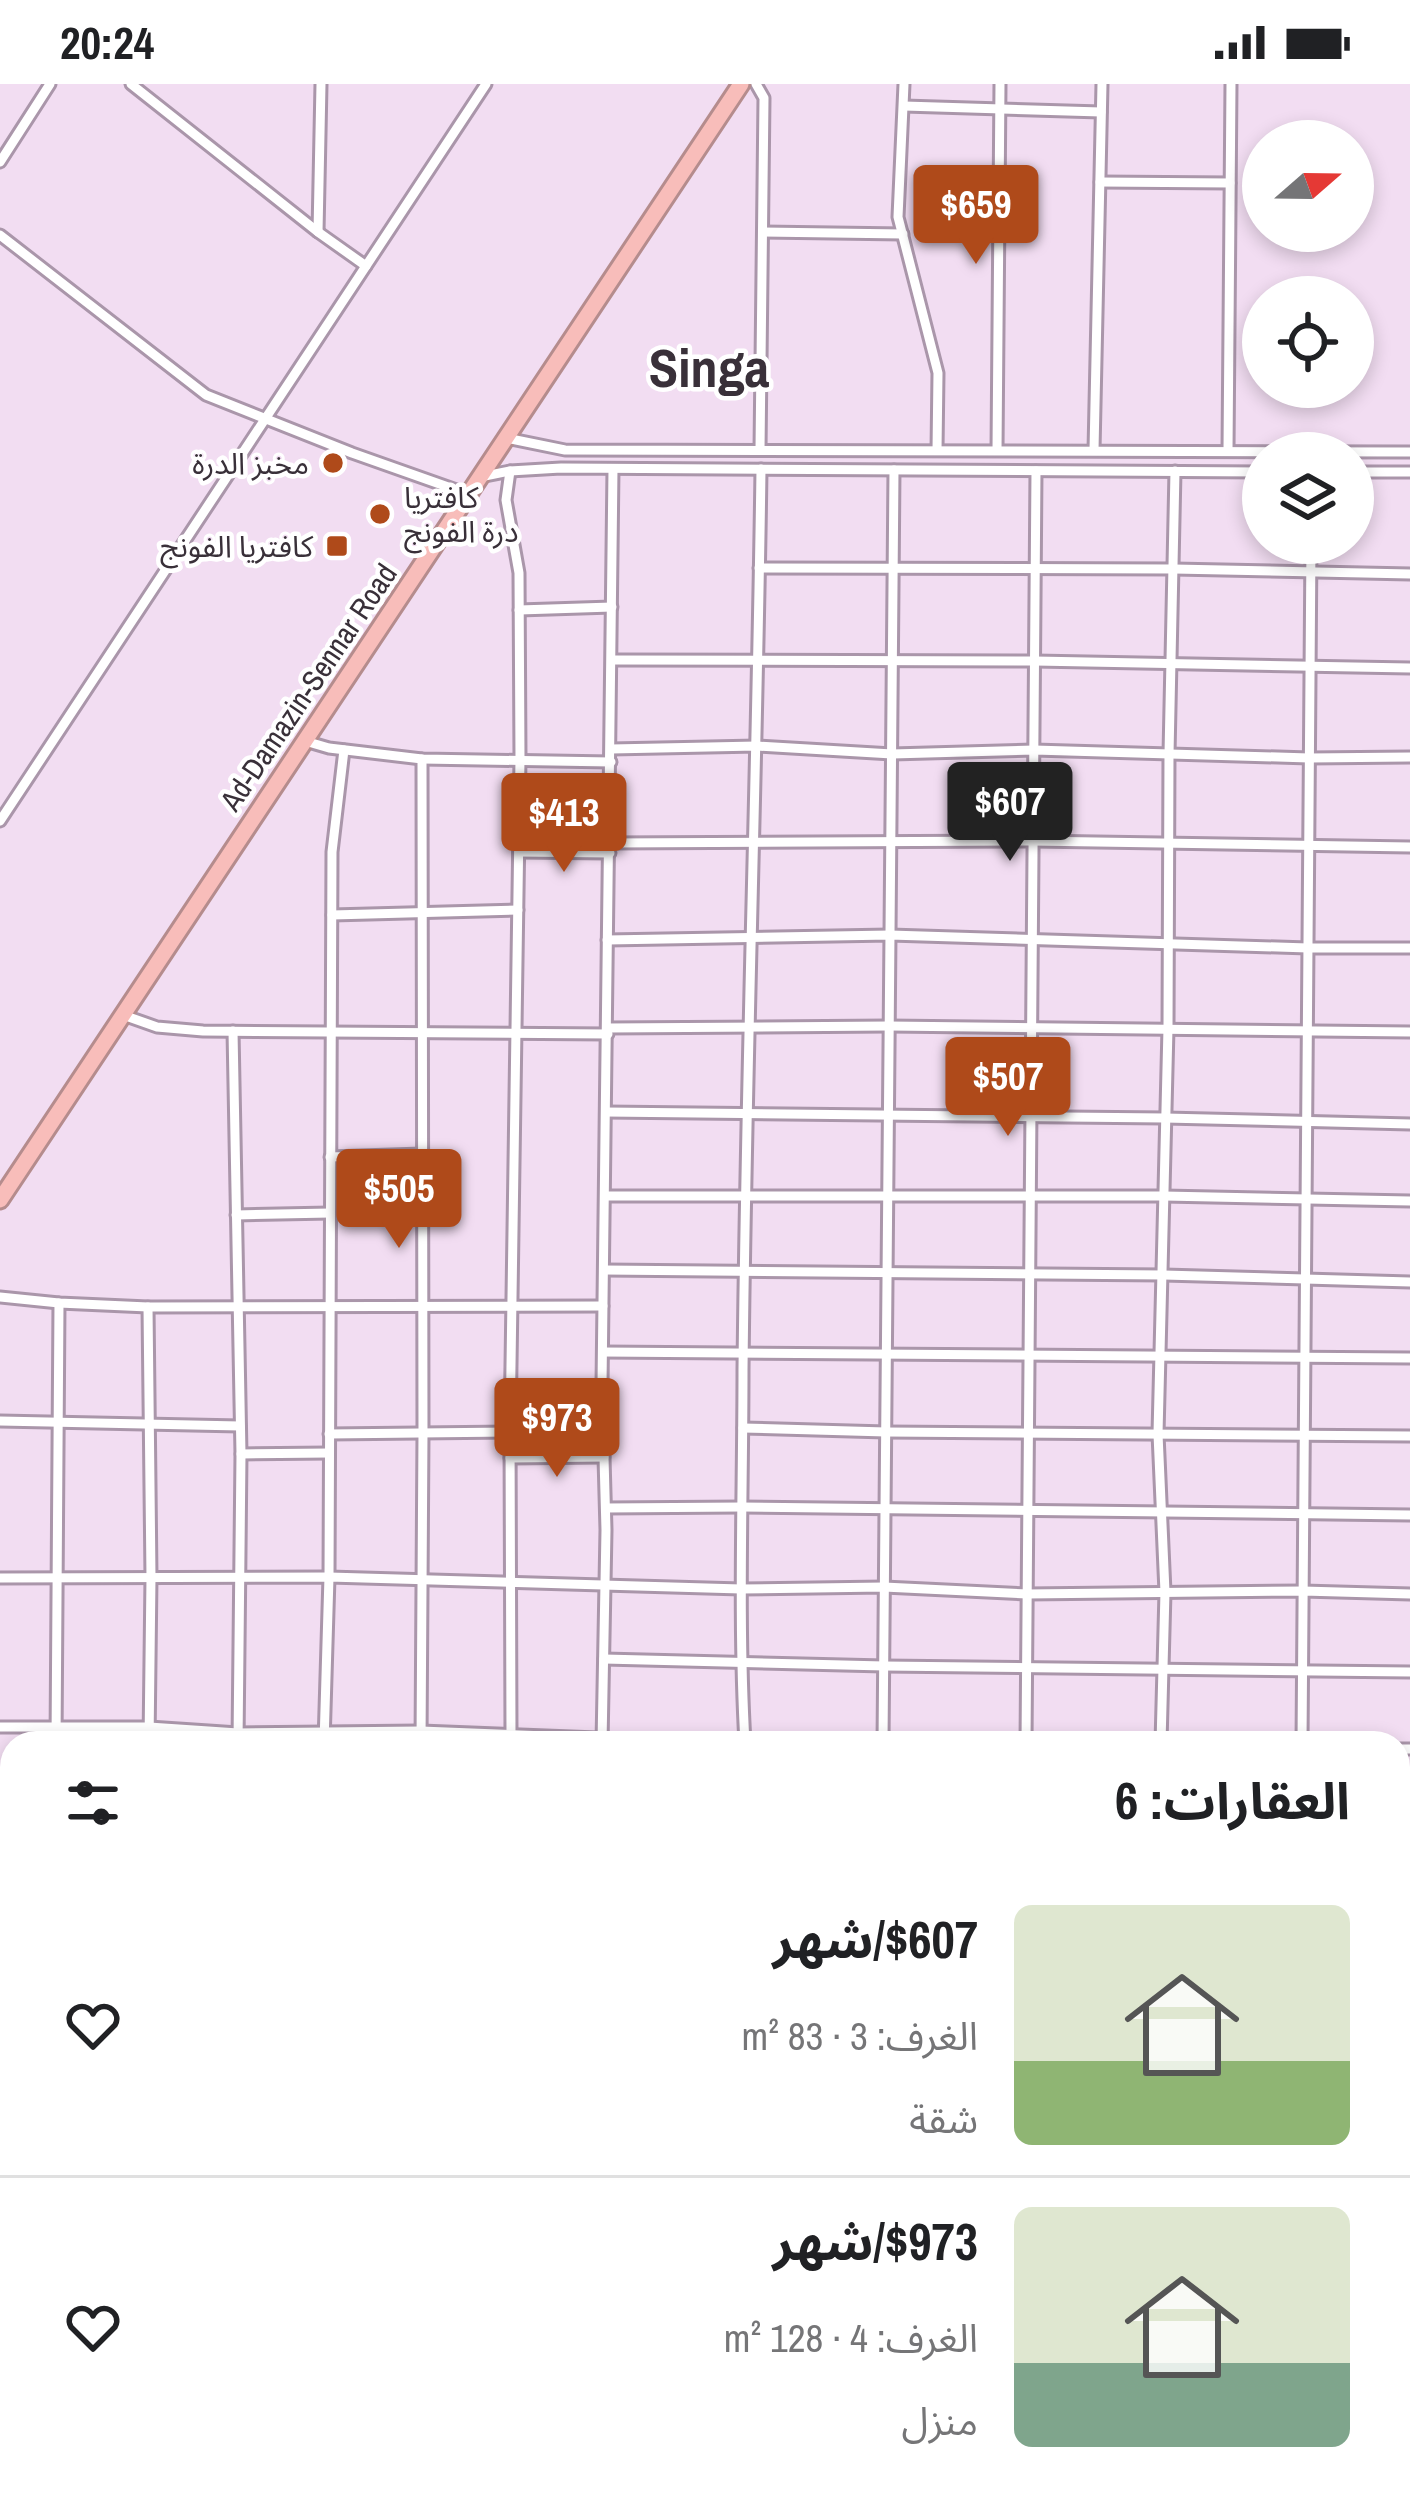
<!DOCTYPE html>
<html lang="ar">
<meta charset="utf-8">
<style>
body{margin:0;font-family:"Archivo Narrow","Noto Sans Arabic",sans-serif;background:#f6f6f6;color:#202124;direction:rtl;height:100vh;display:flex;flex-direction:column;font-size:45px;white-space:nowrap}
*{box-sizing:border-box;margin:0}
p{font-size:39px;color:#757577}
.icon{flex:none;width:66px;height:66px;fill:none;stroke:currentColor;stroke-width:2;stroke-linecap:round;stroke-linejoin:round}
.map{position:relative;flex:1;overflow:hidden;direction:ltr}
.panel{position:absolute;left:0px;top:1647px;width:1410px;height:771px;display:flex;flex-direction:column;background:#fff;border-radius:36px 36px 0 0;box-shadow:0 6px 18px #0003;direction:rtl}
.panel>*{flex:none}
.needle{width:78px;rotate:70deg}
.fabs{position:absolute;left:1242px;top:36px;display:grid;gap:24px}
.fabs a{display:grid;place-items:center;width:132px;height:132px;border-radius:50%;background:#fff;box-shadow:0 6px 18px #0003;font-size:60px}
.price{position:absolute;translate:-50% -102px;padding:0 27px;border-radius:12px;background:#af4a1a;color:#fff;font-size:39px;line-height:78px;filter:drop-shadow(0 3px 6px #0008)}
.price::after{content:'';position:absolute;left:50%;top:72px;width:36px;height:27px;margin-left:-18px;background:inherit;clip-path:polygon(0 0,100% 0,50% 100%)}
.price.on{background:#222;color:#fff}
ul{padding:0;list-style:none}
li{display:flex;align-items:center;gap:36px;height:300px;padding:0 60px}
li+li{border-top:3px solid #e0e0e0}
li span{display:grid;place-items:center;flex:none;width:336px;height:240px;border-radius:18px;color:#555}
li>.icon{margin-inline-start:auto}
span .icon{width:144px;height:144px;fill:#fffc;stroke-width:1}
li b{font-size:51px}
h2{display:flex;justify-content:space-between;align-items:center;height:144px;padding:0 60px;font-size:51px}
.status{display:flex;justify-content:space-between;align-items:center;height:84px;padding:0 60px;background:#fff;direction:ltr}
.status svg{height:33px;fill:currentColor}
.map>svg:first-child{display:block}
.lines{fill:none;stroke-linecap:round;stroke-linejoin:round}
.street-casing{stroke:#aa96aa;stroke-width:15}
.highway-casing{stroke:#b58c8d;stroke-width:21}
.street{stroke:#fff;stroke-width:9}
.highway{stroke:#f8bdba;stroke-width:15}
.poi-dot{fill:#af4a1a;stroke:#fff;stroke-width:4.5}
.labels{text-anchor:middle;dominant-baseline:central;stroke-width:9;stroke-linejoin:round;paint-order:stroke}
.poi-label{font-size:30px;fill:#393039;stroke:#fff;text-anchor:end}
.street-label{font-size:30px;fill:#393039;stroke:#fff}
.town-label{font-size:54px;font-weight:bold;fill:#393039;stroke:#fff}
</style>
<div class="status"><b>20:24</b><svg viewBox="0 0 49 12"><path d="M0 12V9h3v3zM5 12V6h3v6zM10 12V3h3v9zM15 12V0h3v12zM26 1h20v11H26zM47 4h2v5h-2z"/></svg></div>
<div class="map">
<svg width="1410" height="2416" viewBox="0 0 1410 2416">
<rect width="100%" height="100%" fill="#f2ddf2"/>
<g class="lines">
<g class="street-casing">
<g id="street">
<path d="M131,0L318,148L366,182"/>
<path d="M756,0L764,14L760,366"/>
<path d="M904,0L898,133L938,289L937,366"/>
<path d="M904,22L1101,28"/>
<path d="M0,78L50,0"/>
<path d="M1100,98L1230,99"/>
<path d="M318,148L321,0"/>
<path d="M763,148L903,150"/>
<path d="M0,151L206,311L352,369L468,410"/>
<path d="M506,354L565,366L1410,368"/>
<path d="M997,366L1000,0"/>
<path d="M1094,366L1102,0"/>
<path d="M1228,366L1231,0"/>
<path d="M510,387L506,416L519,489L520,675L510,1348L511,1650"/>
<path d="M1353,388H1410"/>
<path d="M480,393L510,387L561,384L1263,388"/>
<path d="M759,484L1174,485L1410,490"/>
<path d="M519,526L612,523"/>
<path d="M612,576L1035,577L1410,584"/>
<path d="M305,657L329,664L422,675L611,678"/>
<path d="M611,665L757,662L892,670L1034,666L1309,674L1410,673"/>
<path d="M0,737L486,0"/>
<path d="M610,759L1033,757L1410,763"/>
<path d="M519,768L610,769"/>
<path d="M332,831L518,826"/>
<path d="M607,856L890,851L1308,864H1410"/>
<path d="M123,931L157,943L203,947L608,950"/>
<path d="M608,944L889,942L1410,948"/>
<path d="M233,947L241,1370L238,1659"/>
<path d="M606,1028L1165,1034L1410,1040"/>
<path d="M330,1073L422,1070"/>
<path d="M605,1112H1164L1410,1117"/>
<path d="M236,1131L330,1129"/>
<path d="M604,1186L1164,1191L1410,1198"/>
<path d="M0,1213L59,1219L148,1223L603,1222"/>
<path d="M148,1223L151,1493L149,1659"/>
<path d="M603,1268L1410,1274"/>
<path d="M0,1337L240,1342"/>
<path d="M743,1344L886,1348L1410,1352"/>
<path d="M329,1350L510,1348"/>
<path d="M241,1370L329,1369"/>
<path d="M510,1374L604,1373"/>
<path d="M606,1424L742,1423L1410,1431"/>
<path d="M0,1494L329,1493L741,1505L884,1503L1027,1510L1303,1507L1410,1510"/>
<path d="M604,1575L884,1582L1410,1588"/>
<path d="M0,1643H149L238,1649L421,1647L725,1659"/>
<path d="M56,1659L59,1219"/>
<path d="M324,1659L329,1493L332,768L344,666"/>
<path d="M421,1659L423,1349L422,675"/>
<path d="M602,1659L606,1446L602,1301L613,385"/>
<path d="M745,1659C738,1535 743,1410 743,1286C746,986 757,686 761,385"/>
<path d="M883,1659L894,386"/>
<path d="M1026,1659L1036,387"/>
<path d="M1161,1659L1165,1508L1158,1350L1168,944L1169,670L1175,387"/>
<path d="M1302,1659L1311,459"/>
<path d="M1398,1665H1410"/>
<path d="M1398,1774L1410,1775"/>
<path d="M0,1877H12"/>
<path d="M1398,1890H1410"/>
<path d="M0,1999H12"/>
<path d="M1398,2006H1410"/>
<path d="M0,2084H12"/>
<path d="M1398,2114L1410,2115"/>
<path d="M0,2178H12"/>
<path d="M1398,2191H1410"/>
<path d="M1398,2269H1410"/>
<path d="M0,2328H12"/>
<path d="M1398,2348L1410,2349"/>
<path d="M875,2406V2416"/>
<path d="M49,2416L50,2406"/>
<path d="M139,2416V2406"/>
<path d="M229,2416V2406"/>
<path d="M321,2416V2406"/>
<path d="M412,2416V2406"/>
<path d="M504,2416V2406"/>
<path d="M593,2416V2406"/>
<path d="M736,2416V2406"/>
<path d="M1017,2416V2406"/>
<path d="M1154,2416V2406"/>
<path d="M1299,2416L1300,2406"/>
</g>
</g>
<g class="highway-casing">
<path id="highway" d="M0,1116L741,0"/>
</g>
<use href="#street" class="street"/>
<use href="#highway" class="highway"/>
</g>
<g class="poi-dot">
<circle cx="333" cy="379" r="12"/>
<circle cx="380" cy="430" r="12"/>
<rect x="325" y="450" width="24" height="24" rx="6"/>
</g>
<g class="labels">
<g class="poi-label">
<text x="309" y="379">مخبز الدرة</text>
<text x="404" y="413" text-anchor="start">كافتريا<tspan x="404" dy="34">درة الفونج</tspan></text>
<text x="313" y="462">كافتريا الفونج</text>
</g>
<g class="street-label">
<text transform="translate(308 603) rotate(-56)">Ad-Damazin-Sennar Road</text>
</g>
<g class="town-label">
<text x="709" y="283">Singa</text>
</g>
</g>
</svg>
<div class="fabs">
<a><svg class="needle" viewBox="-14 -14 28 28"><path d="M0-13l5 13h-10z" fill="#e53935"/><path d="M0 13l5-13h-10z" fill="#757577"/></svg></a>
<a><svg class="icon" aria-label="locate" viewBox="0 0 24 24"><circle cx="12" cy="12" r="6"/><path d="M12 2v4M12 18v4M2 12h4M18 12h4"/></svg></a>
<a><svg class="icon" aria-label="layers" viewBox="0 0 24 24"><path d="M12 4l9 5-9 5-9-5zM3 14l9 5 9-5"/></svg></a>
</div>
<b class="price" style="left:976px;top:183px">$659</b>
<b class="price on" style="left:1010px;top:780px">$607</b>
<b class="price" style="left:564px;top:791px">$413</b>
<b class="price" style="left:1008px;top:1055px">$507</b>
<b class="price" style="left:399px;top:1167px">$505</b>
<b class="price" style="left:557px;top:1396px">$973</b>
<section class="panel">
<h2>العقارات: 6<svg class="icon" aria-label="filters" viewBox="0 0 24 24"><path d="M4 7h16M4 17h16"/><circle cx="9" cy="7" r="2"/><circle cx="15" cy="17" r="2"/></svg></h2>
<ul>
<li><span style="background:linear-gradient(#dfe7d0 65%,#8fb573 0)"><svg class="icon" aria-label="home" viewBox="0 0 24 24"><path d="M3 11l9-7 9 7M6 9v11h12V9"/></svg></span><div><b>$607/شهر</b><p>الغرف: 3 · 83 m²</p><p>شقة</p></div><svg class="icon" aria-label="heart" viewBox="0 0 24 24"><path d="M12 20l-8-8c-3-5 5-10 8-4 3-6 11-1 8 4z"/></svg></li>
<li><span style="background:linear-gradient(#dfe7d0 65%,#7fa58c 0)"><svg class="icon" aria-label="home" viewBox="0 0 24 24"><path d="M3 11l9-7 9 7M6 9v11h12V9"/></svg></span><div><b>$973/شهر</b><p>الغرف: 4 · 128 m²</p><p>منزل</p></div><svg class="icon" aria-label="heart" viewBox="0 0 24 24"><path d="M12 20l-8-8c-3-5 5-10 8-4 3-6 11-1 8 4z"/></svg></li>
</ul>
</section>
</div>
